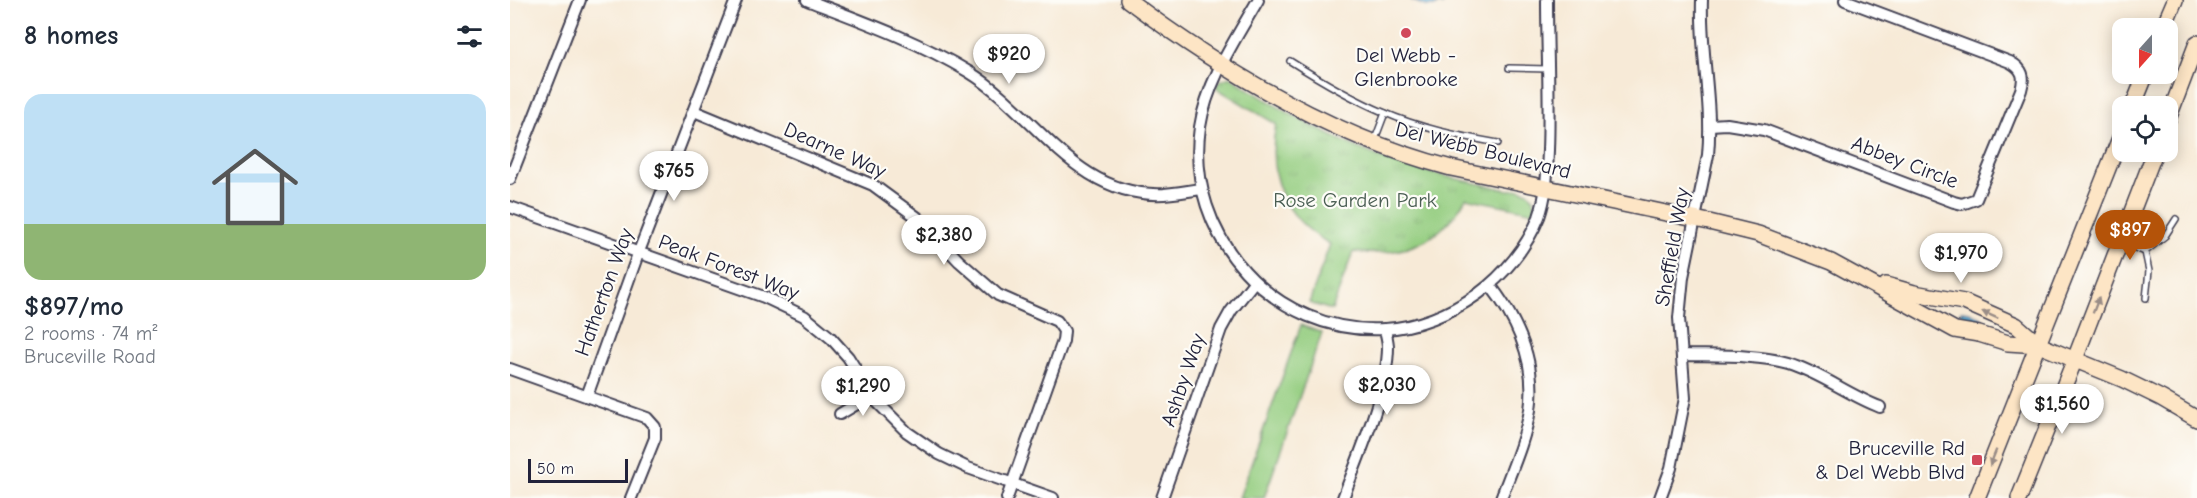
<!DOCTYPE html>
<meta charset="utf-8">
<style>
body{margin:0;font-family:"Comic Neue",sans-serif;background:#f6f6f7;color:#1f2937;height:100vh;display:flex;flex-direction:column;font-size:22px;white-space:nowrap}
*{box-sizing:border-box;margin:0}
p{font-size:20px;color:#747a83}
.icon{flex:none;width:33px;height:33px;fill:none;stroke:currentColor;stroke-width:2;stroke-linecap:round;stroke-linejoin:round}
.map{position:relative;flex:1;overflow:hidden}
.side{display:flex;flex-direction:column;background:#fff;width:510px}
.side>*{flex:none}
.needle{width:39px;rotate:201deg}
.controls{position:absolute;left:1602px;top:18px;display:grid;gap:12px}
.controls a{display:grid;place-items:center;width:66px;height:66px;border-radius:12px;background:#fff;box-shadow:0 3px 15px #0003;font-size:30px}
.scale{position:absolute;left:18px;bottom:15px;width:100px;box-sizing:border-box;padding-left:6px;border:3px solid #22223b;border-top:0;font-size:16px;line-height:21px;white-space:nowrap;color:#22223b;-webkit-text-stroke:4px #fdfcf7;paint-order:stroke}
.price{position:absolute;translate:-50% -51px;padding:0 14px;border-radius:21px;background:#fff;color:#222;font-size:20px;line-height:39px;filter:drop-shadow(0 2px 3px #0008)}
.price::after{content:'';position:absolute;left:50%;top:36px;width:18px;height:14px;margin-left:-9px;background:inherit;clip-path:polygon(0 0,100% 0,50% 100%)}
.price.active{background:#b45309;color:#fff}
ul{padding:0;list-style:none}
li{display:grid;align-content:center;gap:12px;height:318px;padding:0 24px}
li+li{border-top:2px solid #e0e1e3}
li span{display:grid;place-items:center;height:186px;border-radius:18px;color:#555}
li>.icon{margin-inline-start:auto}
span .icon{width:108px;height:108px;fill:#fffc;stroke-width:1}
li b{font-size:26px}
h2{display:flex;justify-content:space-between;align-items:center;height:72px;padding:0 24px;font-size:26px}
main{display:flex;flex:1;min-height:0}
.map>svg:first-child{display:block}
.green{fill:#94cd80;stroke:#5b785e;stroke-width:1.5}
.park{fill:url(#park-tufts);stroke:#5b785e;stroke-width:1.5}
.water{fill:#5caed7;stroke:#3f6889;stroke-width:1.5}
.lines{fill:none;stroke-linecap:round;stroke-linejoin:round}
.lane-casing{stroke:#424052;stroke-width:8}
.street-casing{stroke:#424052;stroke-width:14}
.secondary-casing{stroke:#424052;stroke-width:18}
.lane{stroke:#fff;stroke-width:5}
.street{stroke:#fff;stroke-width:10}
.secondary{stroke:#fde5c5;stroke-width:15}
.oneway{fill:#9a8d87}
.poi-dot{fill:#d1495b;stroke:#fdfcf7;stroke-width:2}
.labels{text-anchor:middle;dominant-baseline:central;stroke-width:4.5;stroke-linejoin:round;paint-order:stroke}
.poi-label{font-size:21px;fill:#22223b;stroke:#fdfcf7}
.street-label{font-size:21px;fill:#22223b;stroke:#fdfcf7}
.park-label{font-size:21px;fill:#4a5e53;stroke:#fdfcf7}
</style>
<main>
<section class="side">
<h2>8 homes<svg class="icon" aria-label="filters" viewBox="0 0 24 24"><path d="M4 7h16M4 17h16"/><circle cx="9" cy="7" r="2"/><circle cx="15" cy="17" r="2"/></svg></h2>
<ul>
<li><span style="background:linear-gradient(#bfe0f5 70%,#8fb573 0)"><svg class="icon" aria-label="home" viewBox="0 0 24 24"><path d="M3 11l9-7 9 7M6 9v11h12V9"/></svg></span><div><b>$897/mo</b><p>2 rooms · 74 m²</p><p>Bruceville Road</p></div></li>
</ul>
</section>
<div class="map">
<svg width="1687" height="498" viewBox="0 0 1687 498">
<defs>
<pattern id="park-tufts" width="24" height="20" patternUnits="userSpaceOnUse" patternTransform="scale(1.5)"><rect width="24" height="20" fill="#94cd80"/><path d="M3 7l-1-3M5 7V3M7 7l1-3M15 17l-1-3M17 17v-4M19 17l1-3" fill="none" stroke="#7fb070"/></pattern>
</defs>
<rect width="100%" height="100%" fill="#fdfcf7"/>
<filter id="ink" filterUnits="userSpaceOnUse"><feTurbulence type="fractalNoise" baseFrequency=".0167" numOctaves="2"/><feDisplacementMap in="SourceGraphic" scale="12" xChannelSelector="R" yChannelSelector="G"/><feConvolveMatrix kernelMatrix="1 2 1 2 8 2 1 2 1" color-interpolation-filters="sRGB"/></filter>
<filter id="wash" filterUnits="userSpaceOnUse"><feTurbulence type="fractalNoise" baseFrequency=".008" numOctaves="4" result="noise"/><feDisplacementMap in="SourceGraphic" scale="24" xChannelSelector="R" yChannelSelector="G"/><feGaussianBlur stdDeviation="1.35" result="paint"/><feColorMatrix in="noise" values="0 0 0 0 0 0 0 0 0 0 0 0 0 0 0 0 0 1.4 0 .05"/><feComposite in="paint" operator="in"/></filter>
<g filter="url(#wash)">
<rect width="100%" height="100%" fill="#f7ead7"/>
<path class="green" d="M791,325L812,333L754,498H729Z"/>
<path class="park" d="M720,77C773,111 827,143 887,163C923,175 961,182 999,190L1010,189L1018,192C1024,198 1027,204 1024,212L956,198C931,243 892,257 843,252L822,310L799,303L820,244C773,218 756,176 766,124L706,88L709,81Z"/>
<g class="water">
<path d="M901,0H935L932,5L927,3L926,6H916Z"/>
<path d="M1451,311L1459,312L1471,318V322L1468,325L1459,321L1457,323L1449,318Z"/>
</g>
</g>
<g filter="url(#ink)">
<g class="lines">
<g class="lane-casing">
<g id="lane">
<path d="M780,61C810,80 840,98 873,112C909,128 949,136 988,143"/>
<path d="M999,68L1038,69"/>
<path d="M864,142L875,113"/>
<path d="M1611,242L1635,252"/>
<path d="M1635,252L1639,271L1636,298"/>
<path d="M1635,252L1655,236L1666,219"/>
</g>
</g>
<g class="street-casing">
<g id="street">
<path d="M297,0C352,21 408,41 459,72C526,113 565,198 654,194C667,193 679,191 691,189"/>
<path d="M748,0C725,40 697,81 690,127C674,236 765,336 875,329C908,327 941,313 968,294C994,275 1017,247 1029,217C1037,195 1037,173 1038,150C1040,100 1037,50 1037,0"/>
<path d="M184,111L363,185L408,218L449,261L488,295L547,321L554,331L553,341L497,498"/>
<path d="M1200,125L1217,124L1254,130L1444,202L1452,204L1466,199L1511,90C1515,77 1513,69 1500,62L1335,0"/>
<path d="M0,179L70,0"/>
<path d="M0,207L254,297L294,316L321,338L338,357L365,400L397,432L429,454L458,468L543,498"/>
<path d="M980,285C1008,321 1027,363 1020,410C1015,440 1002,469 991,498"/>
<path d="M1172,355C1205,356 1246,354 1278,363C1311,373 1338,395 1370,407"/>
<path d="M0,369L137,418L145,427V438L121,498"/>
<path d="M77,396L128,254L226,0"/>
<path d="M330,414L362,395"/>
<path d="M652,498L711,329L721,311L744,282"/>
<path d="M833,498C848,457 878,390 878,347C878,341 876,335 875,329"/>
<path d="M1150,498L1161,468L1175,398L1169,318L1173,277L1198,155C1203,103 1190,52 1192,0"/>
</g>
</g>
<g class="secondary-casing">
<g id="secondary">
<path d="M618,0C714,72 825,138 941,168L1199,222L1248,234L1321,262L1445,330L1469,334L1498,343L1529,345L1612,379L1651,398L1687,419"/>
<path d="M1653,28L1665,0"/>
<path d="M1623,106L1636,74"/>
<path d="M1658,119L1687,43"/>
<path d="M1376,285L1404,293L1454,302L1506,325L1529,345"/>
<path d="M1467,498L1612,133"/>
<path d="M1509,498L1565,359L1645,152"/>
</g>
</g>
<use href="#lane" class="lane"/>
<use href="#street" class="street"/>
<use href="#secondary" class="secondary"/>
</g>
<defs><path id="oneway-solid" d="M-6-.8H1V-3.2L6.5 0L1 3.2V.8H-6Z" transform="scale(1.5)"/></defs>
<g class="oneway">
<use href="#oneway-solid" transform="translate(1586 305) rotate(-69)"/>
<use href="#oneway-solid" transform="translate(1480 315) rotate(-156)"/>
<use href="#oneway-solid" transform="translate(1483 458) rotate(112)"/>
</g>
</g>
<g class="poi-dot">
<circle cx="896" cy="33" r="6"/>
<rect x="1461" y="454" width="12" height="12" rx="3"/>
</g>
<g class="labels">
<g class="poi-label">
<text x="896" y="55">Del Webb -<tspan x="896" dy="24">Glenbrooke</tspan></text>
<text x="1455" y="448" text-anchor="end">Bruceville Rd<tspan x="1455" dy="24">&amp; Del Webb Blvd</tspan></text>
</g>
<g class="street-label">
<text transform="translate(325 150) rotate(24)">Dearne Way</text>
<text transform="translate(973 150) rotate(14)">Del Webb Boulevard</text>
<text transform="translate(1395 162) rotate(21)">Abbey Circle</text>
<text transform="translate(1162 247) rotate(-80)">Sheffield Way</text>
<text transform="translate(219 267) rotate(21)">Peak Forest Way</text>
<text transform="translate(94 292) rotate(-70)">Hatherton Way</text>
<text transform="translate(673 380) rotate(-71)">Ashby Way</text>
</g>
<g class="park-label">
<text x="845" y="200">Rose Garden Park</text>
</g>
</g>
</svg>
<div class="controls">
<a><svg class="needle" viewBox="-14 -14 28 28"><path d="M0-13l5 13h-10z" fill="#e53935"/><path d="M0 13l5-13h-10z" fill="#747a83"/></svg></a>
<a><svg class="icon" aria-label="locate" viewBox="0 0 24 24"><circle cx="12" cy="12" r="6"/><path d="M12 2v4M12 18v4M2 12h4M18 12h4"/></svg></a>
</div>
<div class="scale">50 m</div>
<b class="price" style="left:499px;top:85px">$920</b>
<b class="price" style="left:164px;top:202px">$765</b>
<b class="price active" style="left:1620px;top:261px">$897</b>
<b class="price" style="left:434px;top:266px">$2,380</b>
<b class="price" style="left:1451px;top:284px">$1,970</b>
<b class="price" style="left:877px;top:416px">$2,030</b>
<b class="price" style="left:353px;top:417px">$1,290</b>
<b class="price" style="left:1552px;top:435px">$1,560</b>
</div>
</main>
